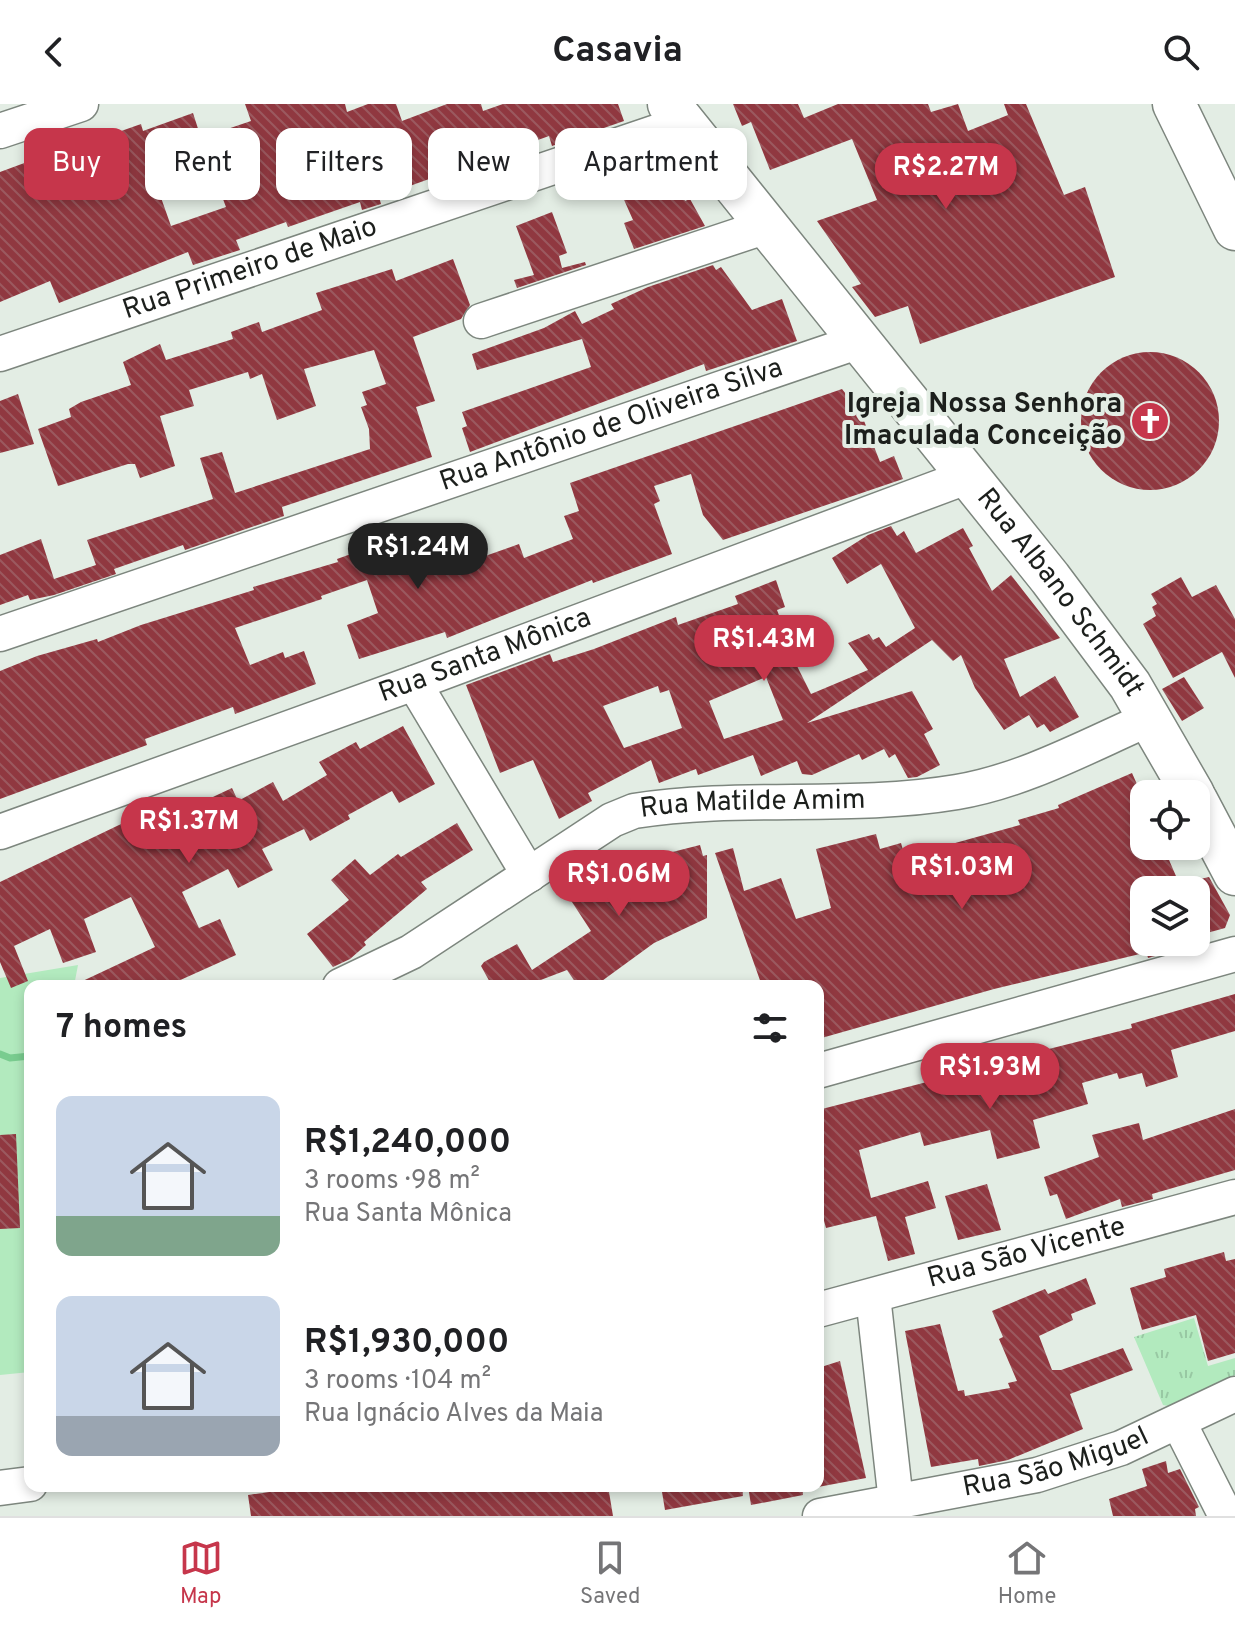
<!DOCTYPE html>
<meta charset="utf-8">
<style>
body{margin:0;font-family:Overpass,sans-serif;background:#f2f2f2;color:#202124;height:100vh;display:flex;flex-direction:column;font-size:30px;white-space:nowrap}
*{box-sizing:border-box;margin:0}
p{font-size:26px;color:#757577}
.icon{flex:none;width:44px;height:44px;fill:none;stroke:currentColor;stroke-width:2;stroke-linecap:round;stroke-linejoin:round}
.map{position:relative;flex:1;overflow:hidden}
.drawer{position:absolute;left:24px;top:876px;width:800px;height:512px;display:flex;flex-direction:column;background:#fff;border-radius:16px;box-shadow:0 4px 12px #0003}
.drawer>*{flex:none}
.top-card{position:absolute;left:24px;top:24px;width:800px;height:72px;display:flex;gap:16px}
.buttons{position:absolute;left:1130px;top:676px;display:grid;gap:16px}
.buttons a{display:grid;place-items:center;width:80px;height:80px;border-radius:16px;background:#fff;box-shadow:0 4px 12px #0003;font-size:40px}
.price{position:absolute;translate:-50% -68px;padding:0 18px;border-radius:28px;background:#c6364b;color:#fff;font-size:26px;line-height:52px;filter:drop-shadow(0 2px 4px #0008)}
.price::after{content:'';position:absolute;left:50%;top:48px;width:24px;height:18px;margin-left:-12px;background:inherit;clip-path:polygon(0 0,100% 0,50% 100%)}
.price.on{background:#222;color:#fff}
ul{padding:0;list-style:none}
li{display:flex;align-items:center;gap:24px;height:200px;padding:0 32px}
li span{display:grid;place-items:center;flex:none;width:224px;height:160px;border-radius:16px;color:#555}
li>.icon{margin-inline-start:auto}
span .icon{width:96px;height:96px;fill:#fffc;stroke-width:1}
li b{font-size:34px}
h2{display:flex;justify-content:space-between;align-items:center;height:96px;padding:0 32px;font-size:34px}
.tag{padding:0 28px;border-radius:16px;background:#fff;box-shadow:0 4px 12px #0003;font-size:28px;line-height:72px}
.tag.on{background:#c6364b;color:#fff}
header{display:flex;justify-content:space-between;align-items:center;height:104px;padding:0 32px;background:#fff;font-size:36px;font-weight:700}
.menu{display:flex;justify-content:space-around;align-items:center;height:112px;border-top:2px solid #e0e0e0;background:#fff;font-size:22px;color:#757577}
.menu a{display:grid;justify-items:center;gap:4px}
.menu .on{color:#c6364b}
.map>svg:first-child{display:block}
.green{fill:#b2eabe}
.park{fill:url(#park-tufts)}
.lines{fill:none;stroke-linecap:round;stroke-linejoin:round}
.stream{stroke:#79cc8f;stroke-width:7}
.building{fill:url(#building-back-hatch);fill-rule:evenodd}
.minor-casing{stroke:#7d867e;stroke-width:37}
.major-casing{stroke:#7d867e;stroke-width:45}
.minor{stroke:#fff;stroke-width:34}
.major{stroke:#fff;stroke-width:42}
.labels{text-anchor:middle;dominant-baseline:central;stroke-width:8;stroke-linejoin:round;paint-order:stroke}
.street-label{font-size:28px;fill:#1c1f1c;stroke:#e3ede4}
.poi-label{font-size:28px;font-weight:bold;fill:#1c1f1c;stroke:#e3ede4;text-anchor:end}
</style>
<header><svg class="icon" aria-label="back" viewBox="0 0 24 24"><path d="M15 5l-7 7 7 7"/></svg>Casavia<svg class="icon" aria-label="search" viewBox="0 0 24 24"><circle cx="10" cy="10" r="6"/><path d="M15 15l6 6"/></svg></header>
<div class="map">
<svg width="1235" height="1412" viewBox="0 0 1235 1412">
<defs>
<pattern id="park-tufts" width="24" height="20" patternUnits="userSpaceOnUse" patternTransform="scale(2)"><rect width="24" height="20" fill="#b2eabe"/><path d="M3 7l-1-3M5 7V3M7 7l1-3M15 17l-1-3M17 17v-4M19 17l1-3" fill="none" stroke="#98c8a3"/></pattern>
<pattern id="building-back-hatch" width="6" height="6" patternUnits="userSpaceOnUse" patternTransform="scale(2)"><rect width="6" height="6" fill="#903840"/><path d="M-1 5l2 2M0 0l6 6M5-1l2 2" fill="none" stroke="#9b595f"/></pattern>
</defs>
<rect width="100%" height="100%" fill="#e3ede4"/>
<path class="green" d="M78,861L74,882H30V1268L0,1271V874Z"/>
<path class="park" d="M1194,1214L1208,1262L1235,1254V1271L1173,1303L1163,1301L1134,1233Z"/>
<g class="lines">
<path class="stream" d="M0,950L10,954L30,952"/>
</g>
<g class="building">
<path d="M245,0H345L347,8L368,0H396L402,17L447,0H481L483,7L503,0H618L624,17L552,42L549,32L379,93L381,100L362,106L360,98L288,123L286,118L236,136L240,146L193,161L188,148L59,199L50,177L0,198V68L92,34L93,37L141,20L143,27L193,9L201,34L251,17ZM213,69L226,103L171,122L159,88Z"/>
<path d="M733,0H798L804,14L838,0H928L931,8L958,0L968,27L1008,11L1004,0H1026L1064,91L1085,83L1115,173L920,240L908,202L875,213L852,183L861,180L817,117L877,96L852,35L770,66L751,18L742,22ZM971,41L985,74L944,90L933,57Z"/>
<path d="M657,64L672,65L685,97L690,95L705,122L634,145L624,119L633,116L617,80Z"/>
<path d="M552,108L567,149L559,152L562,164L585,158L586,161L517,184L514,176L534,171L516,122Z"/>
<path d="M453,155L470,201L461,215L413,233L435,297L416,303L432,353L282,403L284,412L185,446L183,441L114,465L116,470L54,491L30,496L28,491L0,501V451L41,435L54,475L96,461L87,436L213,395L200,354L222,348L235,389L370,345L369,325L361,303L367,301L362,288L386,280L374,246L304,265L316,302L277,316L262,270L250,275L248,268L189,286L194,302L160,312L175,362L140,374L135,360H128L58,382L38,325L71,313L69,305L81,298L131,281L123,258L160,240L166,256L233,235L231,228L259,218L262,228L322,206L316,189L392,165L396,177Z"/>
<path d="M713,161L716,166L721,163L752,206L782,195L797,237L706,267L704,260L470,348L462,324L467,322L462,308L591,263L582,235L477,266L472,250L544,224L575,207L582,220L614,205L611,200L648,183Z"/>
<circle cx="1150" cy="317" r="69"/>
<path d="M842,285L861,309L880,358L894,352L903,375L723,436L703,411L691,370L654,382L660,397L654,400L672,450L593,479L592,476L447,534L445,528L359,555L347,521L378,509L367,476L321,492L322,495L235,524L250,561L283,548L285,554L304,547L316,580L235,610L233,603L145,635L147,641L0,695V567L37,552L97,535L98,538L141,521L254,486L253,483L338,458L337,455L421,425L431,456L452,449L457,462L519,440L524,454L573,435L564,412L579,407L570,379Z"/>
<path d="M18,290L34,340L0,349V297Z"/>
<path d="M891,422L897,432L904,427L916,449L963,424L973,442L969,444L992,487L1011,471L1060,534L1004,555L1020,593L1055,572L1079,613L1050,628L1044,620L1037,624L1029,611L1004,626L975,584L961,551L953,557L932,536L807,619L912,587L933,625L924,630L940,661L917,673L908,674L895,650L889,654L884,645L862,656L859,650L812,671L802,670L797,657L761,672L753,651L698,671L696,665L659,679L651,656L588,689L592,697L559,715L533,656L500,669L466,581L550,550L553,558L594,545L676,513L678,521L738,500L735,492L776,476L785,503L777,506L791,543L788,544L811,590L868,566L848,539L869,530L873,536L879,533L886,543L915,524L881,460L847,480L832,454L868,431ZM766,573L783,616L724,635L709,597ZM658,582L660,589L669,586L682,624L624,644L603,602Z"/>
<path d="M1181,473L1192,493L1216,481L1235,515V574L1222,548L1173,574L1143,520L1156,512L1152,503L1157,500L1151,490Z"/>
<path d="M1184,573L1204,604L1182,617L1162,585Z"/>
<path d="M403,622L435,680L399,699L392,687L348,711L350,715L310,737L304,725L262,745L273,766L238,784L228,765L182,788L199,824L220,815L236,851L167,882H72L155,843L131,793L84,815L96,848L63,859L50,825L14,842L28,877L11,884L0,858V778L142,710L149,723L232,684L238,697L273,678L283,697L327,671L319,658L356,638L360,645Z"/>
<path d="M1132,669L1144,696V742H1163L1182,786H1144V838H1204L1148,854L1144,839V849L994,885L818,935V882H762L715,749L733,744L744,787L781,774L796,815L831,804L816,745L876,730L880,745L901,739L905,753L1020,721L1018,716L1059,704L1058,701Z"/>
<path d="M457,719L473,746L421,778L427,785L364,838L366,841L350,855L333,863L307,830L349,796L331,776L355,755L370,771L398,750L401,753Z"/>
<path d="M700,741L703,752L707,751V814L654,839L595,882H578L567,866L538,877L541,882H492L481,862L484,858L517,840L532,866L591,827L570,795L599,776L589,757L610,746L616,757L631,747L637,757Z"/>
<path d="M1209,773L1230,811L1225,824L1196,832V776Z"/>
<path d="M1235,890V927L1171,946L1178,973L1146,983L1142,969L1119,975L1117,969L1082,979L1088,1000L1033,1016L1040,1044L997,1055L990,1026L924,1042L920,1028L859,1046L871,1094L928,1077L936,1104L905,1113L915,1150L888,1157L876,1112L826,1124L818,1095V1006L962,969L964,979L1032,960L1029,950L1132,924L1131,920Z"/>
<path d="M1235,1005V1066L1152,1090L1153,1095L1122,1103L1120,1095L1066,1115L1057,1090L1050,1092L1044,1073L1099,1053L1092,1031L1139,1019L1143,1036Z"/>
<path d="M16,1030L20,1124L0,1125V1031Z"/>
<path d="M987,1080L1001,1126L958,1136L945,1092Z"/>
<path d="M1224,1148L1226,1157L1235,1155V1249L1208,1257L1196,1211L1142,1226L1130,1184L1166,1173L1164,1165Z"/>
<path d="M1086,1174L1096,1200L1071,1210L1073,1216L1039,1232L1052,1266H1061L1123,1244L1133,1266L1070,1290L1083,1325L1008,1356L979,1362L978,1355L931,1363L905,1227L940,1220L958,1287L964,1286L965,1292L1010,1284L1008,1279L1017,1277L999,1235L1003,1233L992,1207L1045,1185L1048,1190Z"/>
<path d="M840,1257L866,1374L818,1383V1264Z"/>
<path d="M1166,1357L1168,1369L1180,1365L1199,1403L1195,1405L1196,1412H1113L1109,1395L1147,1382L1142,1365Z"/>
<path d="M310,1382H608L613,1412H251L248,1391Z"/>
<path d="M661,1382H742L743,1392L665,1406Z"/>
<path d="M748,1382H802L803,1391L751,1401Z"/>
</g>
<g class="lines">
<g class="minor-casing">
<g id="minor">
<path d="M0,27L81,0"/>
<path d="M481,217L767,122"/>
<path id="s1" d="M0,250L683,19"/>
<path id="s2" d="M0,530L860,237"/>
<path d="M414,579L529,771"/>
<path id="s3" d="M0,728L414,579L969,372"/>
<path id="s4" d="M340,882L411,848L612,716L634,707C740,690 850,706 957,688C1024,677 1089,641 1151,614"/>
<path d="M818,967L1235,850"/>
<path d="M873,1192L896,1398"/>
<path id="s5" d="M818,1206L1235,1093"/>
<path d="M1179,1319L1226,1412"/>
<path d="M0,1384L30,1380"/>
<path id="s6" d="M820,1412L1037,1371L1121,1344L1235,1290"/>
</g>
</g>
<g class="major-casing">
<g id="major">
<path id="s7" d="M669,0L1050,474L1130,581L1193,690"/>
<path d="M1174,0L1235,125"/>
<path d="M1196,696L1235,770"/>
</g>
</g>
<use href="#minor" class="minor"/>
<use href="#major" class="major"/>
</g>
<defs>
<g id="church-disc" transform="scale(2)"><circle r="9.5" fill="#c6364b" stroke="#e3ede4"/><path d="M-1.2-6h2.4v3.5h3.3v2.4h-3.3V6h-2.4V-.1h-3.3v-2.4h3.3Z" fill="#fff"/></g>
</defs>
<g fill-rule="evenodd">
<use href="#church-disc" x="1150" y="317"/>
</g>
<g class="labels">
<g class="street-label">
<text stroke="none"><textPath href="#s1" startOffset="264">Rua Primeiro de Maio</textPath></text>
<text stroke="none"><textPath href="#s2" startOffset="646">Rua Antônio de Oliveira Silva</textPath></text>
<text stroke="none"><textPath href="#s7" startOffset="626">Rua Albano Schmidt</textPath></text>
<text stroke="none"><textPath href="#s3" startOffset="516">Rua Santa Mônica</textPath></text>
<text stroke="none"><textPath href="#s4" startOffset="462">Rua Matilde Amim</textPath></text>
<text stroke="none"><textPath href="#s5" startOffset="216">Rua São Vicente</textPath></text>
<text stroke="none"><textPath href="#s6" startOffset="242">Rua São Miguel</textPath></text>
</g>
<g class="poi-label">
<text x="1122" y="301">Igreja Nossa Senhora<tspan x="1122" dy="32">Imaculada Conceição</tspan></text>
</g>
</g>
</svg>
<div class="buttons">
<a><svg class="icon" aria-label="locate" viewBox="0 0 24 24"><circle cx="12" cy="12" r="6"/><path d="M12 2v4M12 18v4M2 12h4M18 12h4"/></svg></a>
<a><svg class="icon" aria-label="layers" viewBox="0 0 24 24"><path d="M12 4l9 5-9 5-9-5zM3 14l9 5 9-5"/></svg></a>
</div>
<b class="price" style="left:946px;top:107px">R$2.27M</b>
<b class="price on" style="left:418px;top:487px">R$1.24M</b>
<b class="price" style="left:764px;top:579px">R$1.43M</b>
<b class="price" style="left:189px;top:761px">R$1.37M</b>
<b class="price" style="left:962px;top:807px">R$1.03M</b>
<b class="price" style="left:619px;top:814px">R$1.06M</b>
<b class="price" style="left:990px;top:1007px">R$1.93M</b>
<div class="top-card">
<a class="tag on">Buy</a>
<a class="tag">Rent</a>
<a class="tag">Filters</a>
<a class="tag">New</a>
<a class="tag">Apartment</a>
</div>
<section class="drawer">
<h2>7 homes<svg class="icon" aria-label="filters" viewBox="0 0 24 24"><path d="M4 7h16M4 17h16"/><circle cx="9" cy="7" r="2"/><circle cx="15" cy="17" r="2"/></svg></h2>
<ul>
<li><span style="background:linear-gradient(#c9d6e8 75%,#7fa58c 0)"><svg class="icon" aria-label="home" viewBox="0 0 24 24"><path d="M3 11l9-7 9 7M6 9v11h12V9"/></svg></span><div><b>R$1,240,000</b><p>3 rooms · 98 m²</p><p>Rua Santa Mônica</p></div></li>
<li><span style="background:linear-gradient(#c9d6e8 75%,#9aa5b1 0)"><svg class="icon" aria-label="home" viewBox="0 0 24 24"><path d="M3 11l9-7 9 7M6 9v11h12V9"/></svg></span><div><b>R$1,930,000</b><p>3 rooms · 104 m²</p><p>Rua Ignácio Alves da Maia</p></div></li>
</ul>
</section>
</div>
<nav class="menu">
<a class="on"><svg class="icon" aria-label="map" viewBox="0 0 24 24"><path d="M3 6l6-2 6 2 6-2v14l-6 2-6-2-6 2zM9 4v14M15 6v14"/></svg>Map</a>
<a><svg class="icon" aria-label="saved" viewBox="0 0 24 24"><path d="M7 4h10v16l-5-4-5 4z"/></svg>Saved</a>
<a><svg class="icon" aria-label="home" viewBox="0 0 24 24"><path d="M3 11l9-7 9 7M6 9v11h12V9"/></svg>Home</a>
</nav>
